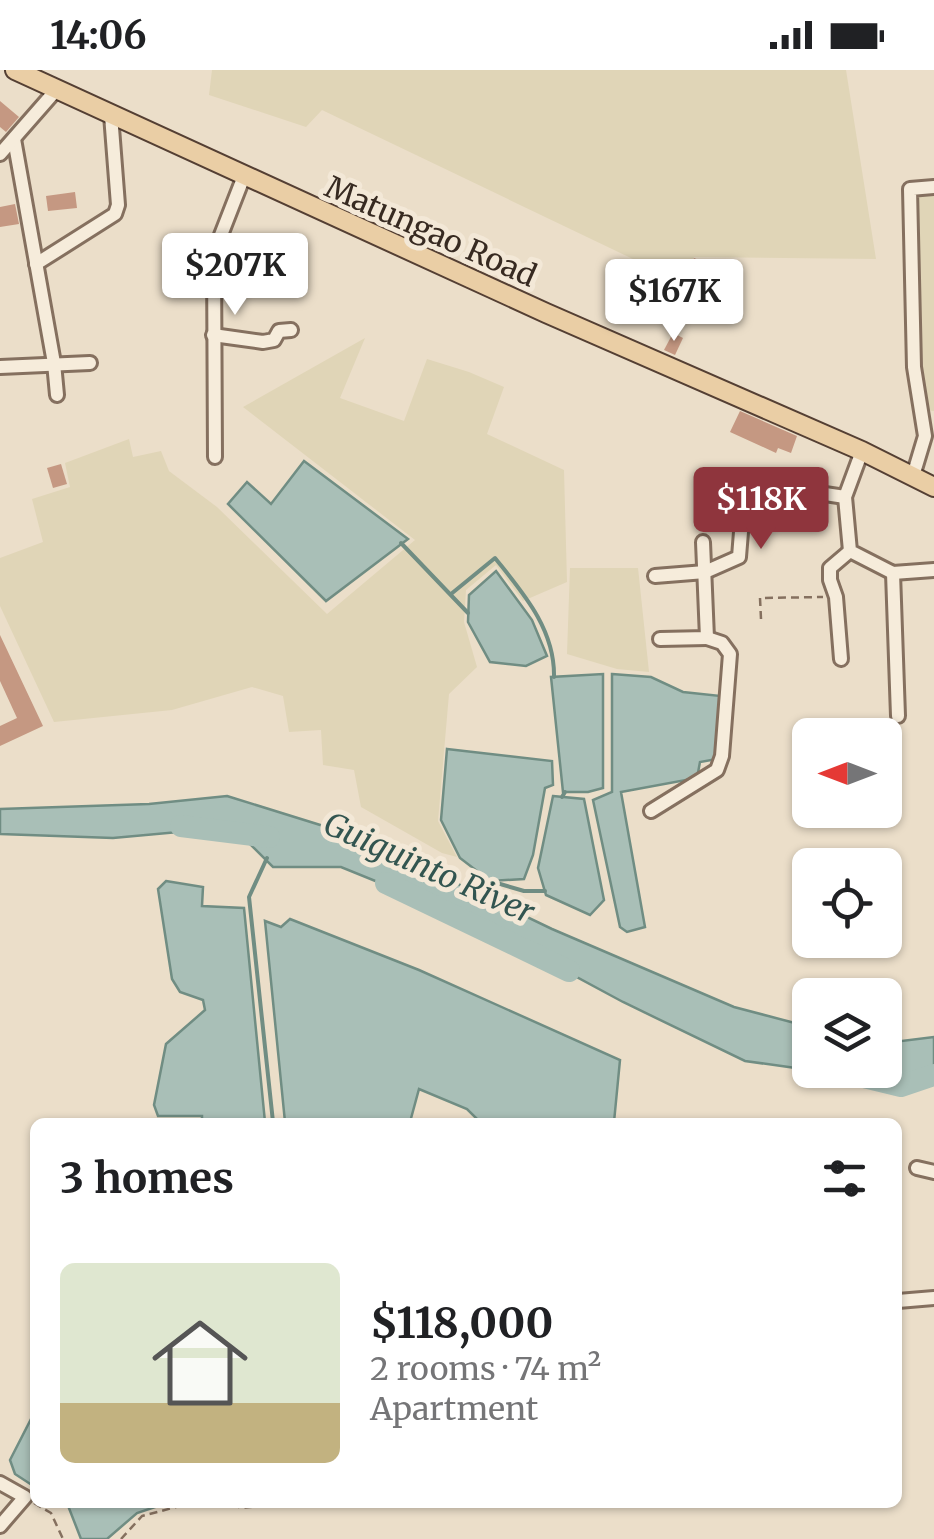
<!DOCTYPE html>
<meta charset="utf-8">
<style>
body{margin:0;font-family:Merriweather,serif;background:#f6f6f6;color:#202124;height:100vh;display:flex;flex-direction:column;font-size:38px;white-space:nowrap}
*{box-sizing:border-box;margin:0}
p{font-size:32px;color:#757577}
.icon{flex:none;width:55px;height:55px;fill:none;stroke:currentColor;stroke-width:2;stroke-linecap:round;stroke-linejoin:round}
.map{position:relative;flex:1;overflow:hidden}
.sheet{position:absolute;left:30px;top:1048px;width:872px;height:390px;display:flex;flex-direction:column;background:#fff;border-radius:15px;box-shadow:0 2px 8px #0004}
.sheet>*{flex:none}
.needle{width:65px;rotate:270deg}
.fabs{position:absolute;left:792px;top:648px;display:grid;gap:20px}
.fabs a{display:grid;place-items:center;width:110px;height:110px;border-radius:15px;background:#fff;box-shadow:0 2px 8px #0004;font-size:50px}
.price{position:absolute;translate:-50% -85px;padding:0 22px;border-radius:10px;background:#fff;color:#222;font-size:32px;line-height:65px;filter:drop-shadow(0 2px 5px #0008)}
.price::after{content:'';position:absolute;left:50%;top:60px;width:30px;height:22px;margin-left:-15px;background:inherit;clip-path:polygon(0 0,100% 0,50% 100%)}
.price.selected{background:#8f353d;color:#fff}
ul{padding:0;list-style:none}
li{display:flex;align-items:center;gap:30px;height:250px;padding:0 30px}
li span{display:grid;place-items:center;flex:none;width:280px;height:200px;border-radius:15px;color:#555}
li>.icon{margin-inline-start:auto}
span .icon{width:120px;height:120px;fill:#fffc;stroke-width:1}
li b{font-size:42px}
h2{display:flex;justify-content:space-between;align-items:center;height:120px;padding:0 30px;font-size:42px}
.status{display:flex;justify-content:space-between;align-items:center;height:70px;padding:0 50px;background:#fff;direction:ltr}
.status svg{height:28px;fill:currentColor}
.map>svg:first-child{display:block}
.farmland{fill:#e0d5b7}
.water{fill:#a9bfb7;stroke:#708d83;stroke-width:2.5}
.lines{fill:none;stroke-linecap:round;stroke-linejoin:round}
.stream{stroke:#708d83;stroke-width:4}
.river{stroke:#a9bfb7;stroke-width:22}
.building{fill:#c59882}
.minor-casing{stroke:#85705f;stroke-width:18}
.major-casing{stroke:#543f33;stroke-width:22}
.path{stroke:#85705f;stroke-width:2.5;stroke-dasharray:8 5;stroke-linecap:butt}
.minor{stroke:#f6ecdb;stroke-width:12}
.major{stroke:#eacea5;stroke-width:18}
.labels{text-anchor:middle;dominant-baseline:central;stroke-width:10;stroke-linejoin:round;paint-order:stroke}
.street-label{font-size:30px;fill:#372a21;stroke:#f3e8d7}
.water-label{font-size:32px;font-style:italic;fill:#325550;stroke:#f3e8d7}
</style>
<div class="status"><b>14:06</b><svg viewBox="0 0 49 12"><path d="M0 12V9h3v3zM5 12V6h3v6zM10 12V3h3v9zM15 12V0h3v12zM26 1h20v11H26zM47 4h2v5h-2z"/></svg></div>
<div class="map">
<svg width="934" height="1469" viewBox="0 0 934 1469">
<rect width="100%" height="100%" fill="#ebdec9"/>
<g class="farmland">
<path d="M212,0H846L876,189L694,187L683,213L322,40L306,57L209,25Z"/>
<path d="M916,123L934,124V341L924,340Z"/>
<path d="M365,268L340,328L404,351L427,289L469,302L504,317L487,364L564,400L567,512L523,531L496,495L466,520L464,552L477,597L449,624L438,751L457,787L442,783L361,737L354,700L323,695L321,660L289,662L283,626L252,617L172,640L54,652L0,536V488L43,472L32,429L70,417L65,393L129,369L133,387L161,381L169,401L217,437L327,544L415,470L243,337Z"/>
<path d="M570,498H638L649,602L617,599L567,584Z"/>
</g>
<g class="water">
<path d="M304,391L408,469L326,531L228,434L247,412L271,434Z"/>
<path d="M496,501L532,550L547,586L526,596L490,592L468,552L469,525Z"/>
<path d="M603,604V718L588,722H563L551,607Z"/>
<path d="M612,604L651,607L683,622L721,626L717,689L700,692L697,708L621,722L645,857L627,862L620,857L593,730L612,722Z"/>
<path d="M447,679L552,691L553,715L545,718L533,785L524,809L490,811L460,788L441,750Z"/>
<path d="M227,726L362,768L552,859L734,937L810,957V1000L745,991L623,932L469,849L341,797H273L233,757L113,768L0,764V739L149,734Z"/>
<path d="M553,726L584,729L604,830L590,845L546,825L538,798Z"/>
<path d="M166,811L203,817L202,836L244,838L265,1052H202V1046H158L154,1035L166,974L205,940L203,930L180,922L172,909L158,819Z"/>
<path d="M290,849L419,900L620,990L614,1052H480L467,1039L419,1019L410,1052H285L265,851L281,857Z"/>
<path d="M934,967V1012H898L813,1000H885V973Z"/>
<path d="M35,1331V1417L15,1404L10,1390L33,1345Z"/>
<path d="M67,1433H65H167L137,1443L107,1469H81Z"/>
</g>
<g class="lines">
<g class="stream">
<path d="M401,473L468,543"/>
<path d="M451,524L495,488C523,523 555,559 554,607"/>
<path d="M562,727L565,722"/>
<path d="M267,788L249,827L273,1052"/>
<path d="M490,811L524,821H545"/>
</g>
<g class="river">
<path d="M181,756L269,767"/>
<path d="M386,813L569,901"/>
<path d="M835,1000L901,1016L934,1005"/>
</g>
</g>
<g class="building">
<path d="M0,31L19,47L6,62L0,57Z"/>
<path d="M75,122L77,138L48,141L46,126Z"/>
<path d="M15,134L19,154L0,157V137Z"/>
<path d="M694,188L720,199L704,238L678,227Z"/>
<path d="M673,263L683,268L675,285L664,280Z"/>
<path d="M740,341L797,366L791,383L778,378L776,383L730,362Z"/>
<path d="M61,394L67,414L53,418L47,398Z"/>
<path d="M0,565L43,656L0,676V656L17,648L0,611Z"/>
</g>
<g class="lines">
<g class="minor-casing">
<g id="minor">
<path d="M14,69L54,293L57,325"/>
<path d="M0,84L57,19"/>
<path d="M36,194L115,144L118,135L111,45"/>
<path d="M213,265L263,272L274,270L279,261L291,260"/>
<path d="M0,297L90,293"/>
<path d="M862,381L845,427L850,481L893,503L934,500"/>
<path d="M215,387L214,183L244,106"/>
<path d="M913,406L925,366L914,297L910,119L934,117"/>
<path d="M893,503L898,646"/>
<path d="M655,506L705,502L739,487L745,412L845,427"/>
<path d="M660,569L707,568L703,472"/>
<path d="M841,589L836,527L830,510V498L850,481"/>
<path d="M651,741L717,700L722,686L730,584L722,573L707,568"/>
<path d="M917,1098L934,1102"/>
<path d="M898,1231L934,1228"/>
<path d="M0,1413L25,1427L0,1456"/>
</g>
</g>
<g class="major-casing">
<path id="major" d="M15,0L546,243L862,381L934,417"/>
</g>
<g class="path">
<path d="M761,549L760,528L823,527"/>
<path d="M234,1432L240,1438L306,1432"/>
<path d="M34,1433L51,1443L63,1469"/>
<path d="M121,1469L142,1446L195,1432"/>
</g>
<use href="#minor" class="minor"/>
<use href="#major" class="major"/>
</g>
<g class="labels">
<g class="street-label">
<text transform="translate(431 161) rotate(24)">Matungao Road</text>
</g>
<g class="water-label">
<text transform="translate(429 798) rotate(24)">Guiguinto River</text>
</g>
</g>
</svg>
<div class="fabs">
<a><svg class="needle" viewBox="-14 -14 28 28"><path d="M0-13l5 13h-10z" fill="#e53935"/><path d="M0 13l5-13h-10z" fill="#757577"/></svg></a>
<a><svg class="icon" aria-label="locate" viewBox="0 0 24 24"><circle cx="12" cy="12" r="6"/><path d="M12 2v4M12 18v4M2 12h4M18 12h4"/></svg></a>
<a><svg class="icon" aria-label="layers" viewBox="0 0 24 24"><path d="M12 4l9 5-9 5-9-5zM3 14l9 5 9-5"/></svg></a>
</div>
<b class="price" style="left:235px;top:248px">$207K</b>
<b class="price" style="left:674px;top:274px">$167K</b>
<b class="price selected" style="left:761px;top:482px">$118K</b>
<section class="sheet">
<h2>3 homes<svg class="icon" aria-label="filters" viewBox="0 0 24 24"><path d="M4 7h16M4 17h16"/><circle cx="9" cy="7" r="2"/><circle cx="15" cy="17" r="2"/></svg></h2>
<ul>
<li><span style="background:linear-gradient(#dfe7d0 70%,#c2b280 0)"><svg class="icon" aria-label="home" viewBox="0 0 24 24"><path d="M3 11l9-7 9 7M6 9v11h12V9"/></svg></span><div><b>$118,000</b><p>2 rooms · 74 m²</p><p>Apartment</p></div></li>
</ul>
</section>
</div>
